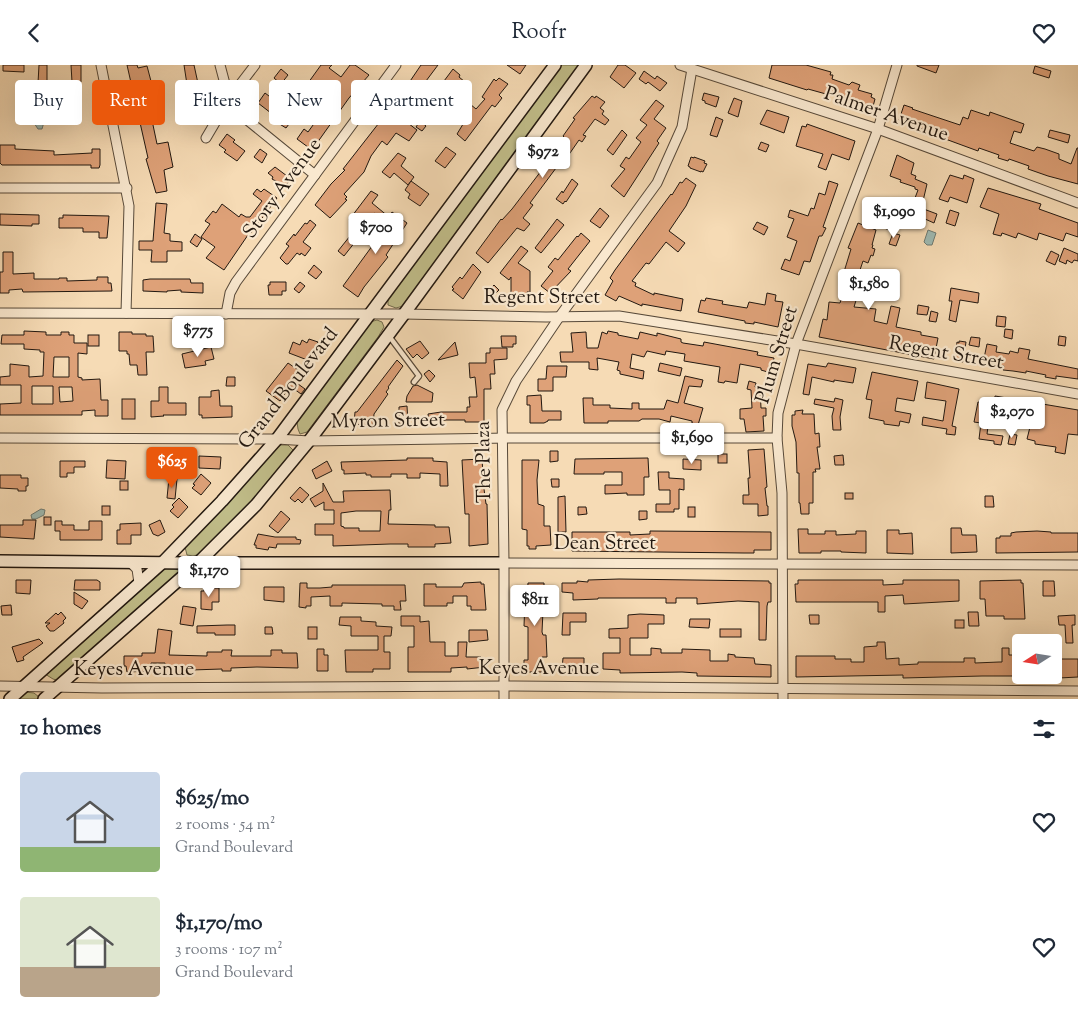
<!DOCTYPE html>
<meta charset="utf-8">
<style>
body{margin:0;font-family:"Sorts Mill Goudy",serif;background:#f2f2f3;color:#1f2937;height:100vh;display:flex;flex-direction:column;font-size:19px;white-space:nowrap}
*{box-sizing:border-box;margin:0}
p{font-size:16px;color:#747a83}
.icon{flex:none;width:28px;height:28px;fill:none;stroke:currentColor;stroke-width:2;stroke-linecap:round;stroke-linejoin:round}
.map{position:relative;height:634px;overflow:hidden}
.details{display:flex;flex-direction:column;background:#fff;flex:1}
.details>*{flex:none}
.hud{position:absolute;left:15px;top:15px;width:500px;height:45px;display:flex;gap:10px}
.needle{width:32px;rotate:258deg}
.fabs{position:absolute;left:1012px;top:569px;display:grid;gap:10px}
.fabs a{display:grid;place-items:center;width:50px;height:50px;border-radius:5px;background:#fff;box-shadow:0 5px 20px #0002;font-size:25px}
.price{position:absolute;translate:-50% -42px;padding:0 11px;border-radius:5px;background:#fff;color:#222;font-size:16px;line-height:32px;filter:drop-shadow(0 1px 2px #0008)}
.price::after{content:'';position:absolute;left:50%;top:30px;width:15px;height:11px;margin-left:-8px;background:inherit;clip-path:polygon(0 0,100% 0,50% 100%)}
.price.active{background:#ea580c;color:#fff}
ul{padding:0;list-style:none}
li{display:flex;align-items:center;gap:15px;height:125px;padding:0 20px}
li span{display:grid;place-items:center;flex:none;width:140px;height:100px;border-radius:5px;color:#555}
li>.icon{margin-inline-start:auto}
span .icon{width:60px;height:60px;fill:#fffc;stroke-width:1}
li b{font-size:21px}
h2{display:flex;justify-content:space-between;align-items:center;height:60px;padding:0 20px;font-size:21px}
.chip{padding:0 18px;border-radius:5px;background:#fff;box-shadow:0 5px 20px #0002;font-size:18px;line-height:45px}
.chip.active{background:#ea580c;color:#fff}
header{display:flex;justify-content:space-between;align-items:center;height:65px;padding:0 20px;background:#fff;font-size:22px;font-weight:600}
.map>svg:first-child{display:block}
.green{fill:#c1be8a;stroke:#726b4d}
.water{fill:#9ebab3;stroke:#6c7972}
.building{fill:#dea178;stroke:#221810;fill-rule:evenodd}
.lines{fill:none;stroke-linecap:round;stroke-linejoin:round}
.lane-casing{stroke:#574939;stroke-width:7}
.street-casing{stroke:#574939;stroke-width:11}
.secondary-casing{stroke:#221810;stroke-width:14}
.lane{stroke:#f9e8cf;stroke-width:4.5}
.street{stroke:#f9e8cf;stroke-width:9}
.secondary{stroke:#f9e8cf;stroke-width:11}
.labels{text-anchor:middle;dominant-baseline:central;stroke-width:4.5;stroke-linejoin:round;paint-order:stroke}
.street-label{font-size:20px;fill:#221810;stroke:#f9e8cf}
</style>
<header><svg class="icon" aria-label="back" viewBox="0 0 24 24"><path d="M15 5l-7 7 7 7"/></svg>Roofr<svg class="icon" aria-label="heart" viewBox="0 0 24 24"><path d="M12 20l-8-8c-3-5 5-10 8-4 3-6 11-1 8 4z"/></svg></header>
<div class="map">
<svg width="1078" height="634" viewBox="0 0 1078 634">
<rect width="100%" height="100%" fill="#f6dbb5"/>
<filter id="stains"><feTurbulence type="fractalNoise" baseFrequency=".004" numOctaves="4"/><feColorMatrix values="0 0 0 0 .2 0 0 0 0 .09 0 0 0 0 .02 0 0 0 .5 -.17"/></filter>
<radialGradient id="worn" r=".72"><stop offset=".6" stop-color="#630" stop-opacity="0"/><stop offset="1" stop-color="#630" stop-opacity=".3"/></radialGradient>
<g class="green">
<path d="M561,0H581L403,241L396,243L388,240V233Z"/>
<path d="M377,255L382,257L384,262L378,272L307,367L300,369L298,364L297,357L303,347L370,257Z"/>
<path d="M281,380H288L293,385C266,423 233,456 201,489L193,491L187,490L185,482L273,383Z"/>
<path d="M163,502H173L179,506L175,513L60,616L53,614L45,609Z"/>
<path d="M25,627L34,628L39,632L37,634H16Z"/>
</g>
<g class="water">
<path d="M34,49H38L44,57L42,64H38L32,55V52Z"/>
<path d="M928,165L936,168L932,180H927L924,177Z"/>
<path d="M41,444L45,445L44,450L36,454H32L31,450Z"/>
</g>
<g class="building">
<path d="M3,0H24V7L3,6Z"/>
<path d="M39,0H47V18H38Z"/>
<path d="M71,0H81V17H72Z"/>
<path d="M127,0H137L138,3L147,1L152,20L141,22L145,36H147L149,41L157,79L168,77L173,102L164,105L167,126L156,128L146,94L148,93Z"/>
<path d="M184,0H194L199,23L188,26Z"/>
<path d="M321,0H332L329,3L341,12L350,0H355L369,10L349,33L312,85L297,74L304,64L308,67L321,49L317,46L326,34L313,25L310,30L303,25Z"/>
<path d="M421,0H438L426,16L438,24L453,4L460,10L459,12L471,22L464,34L476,44L485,34L482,32L494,14L496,16L499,13L508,19L499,30L502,33L495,42L492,40L465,76L457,69L468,51L458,43L451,52L440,44L437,49L430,44L436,36L421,26L410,41L412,43L404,55L417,65L409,76L396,68L387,80L382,76L371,91L364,107L344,129L347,132L345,134L347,135L330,153L315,140L331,119L345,105L343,104L400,31Z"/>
<path d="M507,0H526L520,9Z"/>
<path d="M618,0H625L636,8L624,23L610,12Z"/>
<path d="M772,0H806L831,7L830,10H833L832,14L849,20L852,17L860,20L858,25L872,29L871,32L875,34L872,45L844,35V33L828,27L826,29L808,24L807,25L769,13Z"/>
<path d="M917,0H939L936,8L917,1Z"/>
<path d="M1035,1L1051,6L1049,13L1033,8Z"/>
<path d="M281,4L288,10L281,19L274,13Z"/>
<path d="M644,6L655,14L657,11L667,18L660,26L648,17L646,19L639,14Z"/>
<path d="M265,28L282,41L279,46L292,55L286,63L278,58L280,55L258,38Z"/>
<path d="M704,28L719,32L716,42L705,38V36L702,35Z"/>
<path d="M592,31L595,33L596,31L605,37L600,43L604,46L602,49L609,55L605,60L595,54L583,70L586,71L582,77L579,75L561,101L559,99L530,138L533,140L523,153L530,159L524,166L517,163L488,198L476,188L501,154L502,155L512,144L551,93L565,73L563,71L575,54L573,53Z"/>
<path d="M195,32L203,38L194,51L186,44Z"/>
<path d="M734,33L742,36L738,52L728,48Z"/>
<path d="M656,35L664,41L654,54L666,63L657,76L659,78L624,132L611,121L625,104L620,101L626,92L629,94L641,77L636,73L647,60L640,55Z"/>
<path d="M904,40L913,43L912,44L960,60L963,52L968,54L971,45L989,51L990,47L1024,59L1021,68L1014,66L1010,78L1034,86L1037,82L1045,84L1059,89V94L1071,99L1077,83H1078V119L1048,111L1028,104L1029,101L1009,94L1008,96L998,93L999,90L979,83L978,86L929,68V66L901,57L902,56L899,55Z"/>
<path d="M767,45L789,52L784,68L760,59Z"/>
<path d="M716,52L723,55L717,72L710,70Z"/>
<path d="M420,56L426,61L422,66L416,62Z"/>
<path d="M807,59L855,76L849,95L832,89L826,105L818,102L823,89L796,81L802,61L806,62Z"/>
<path d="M622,65L627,70L613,90L607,85Z"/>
<path d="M1050,65L1070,70L1068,78L1048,72Z"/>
<path d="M227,69L235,75L233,77L245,86L237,96L224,87L226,85L219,80Z"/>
<path d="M761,77L769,80L766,87L758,84Z"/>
<path d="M0,80H15V84L54,86V90L92,88V84H100V100L99,103H91V100H2L0,98Z"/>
<path d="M446,82L456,89L445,103L435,96Z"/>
<path d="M260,84L267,89L262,98L254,92Z"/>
<path d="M398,88L406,93L401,101L414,112L408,120L394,108L390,113L382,107Z"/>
<path d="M897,90L914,98L911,109L916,111L915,114L927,119L923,136L915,133L918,125L915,124V122L900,117L901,115L890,111Z"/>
<path d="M691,92L694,93V92L705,96L704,98L707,99L703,107L701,106V107L690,103V102L688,101Z"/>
<path d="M275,102L291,114L285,121L272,114L273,112L268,108Z"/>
<path d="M950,110L963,114L964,110L974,114L967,138L950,132L948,137L939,134Z"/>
<path d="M686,113L696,120L686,141L669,166L685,178L678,187L666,177L649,199L646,198L632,216L636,218L635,221L654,230V228L683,234L681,246L642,239V241L619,231L616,236L605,230L613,216L610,213L615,205L671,129L672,130L680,117L682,118Z"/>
<path d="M572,114L578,119L566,137L565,136L563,139L556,134L562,126L563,128Z"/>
<path d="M411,116L429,129L420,141L408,133L410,129L405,125Z"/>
<path d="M829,116L838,119L823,162L826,163L822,171H819L810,197L804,196L799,210L781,204L785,194L790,196L797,176L787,172L794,154L788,152L790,145L808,151L811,143L814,144L819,128L825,130Z"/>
<path d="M988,123L1041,139L1039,144L1078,158V172L1066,168L1063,176L1039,168L1037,175L1018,168L1016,173L1002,168L1001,171L993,169L999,149L980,142Z"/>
<path d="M257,124L261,127L264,124L277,133L251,168L250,167L224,205L206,193L215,182L201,172L210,159L205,156L213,146L216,148L222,139L239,152L241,149L246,152H250L262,136L253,129Z"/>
<path d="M371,126L378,130L372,138L389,152L385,156L374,148L365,159L370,162L365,168L363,167L344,191L338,186L358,161L349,155Z"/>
<path d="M156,138L167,139L164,168L170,169V176L182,177V186H167V197H151L152,185H139V176H153Z"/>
<path d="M600,143L609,151L600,163L590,156Z"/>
<path d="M921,143L937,149L934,158L925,154L924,158L917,155Z"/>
<path d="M950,145L959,148L955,161L946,158Z"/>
<path d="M392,147L407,158L386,190L388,192L364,222L358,232L343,221L378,173L377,172Z"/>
<path d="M889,148L900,152L895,167L884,163Z"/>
<path d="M0,149L39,150V159H32V161L0,160Z"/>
<path d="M63,150L109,151L107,173H99V167H83V163H59V153H63Z"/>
<path d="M557,154L564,160L541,188L535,183Z"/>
<path d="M310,155L316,160L303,177L311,183L305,191L301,188L300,190L297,188L288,199H286L280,193L289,181L286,179L294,169L295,171L305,158L307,159Z"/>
<path d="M757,157L768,162L764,170L753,164Z"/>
<path d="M858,158L876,165L872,180H873L872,183L875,184L873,191L871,190L868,198L863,196L857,214L856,218L861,219L854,242L876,244L874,256L887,259L891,241L900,243L896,262L921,267V270L938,273L934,294L819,272L823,254L827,255L829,237L840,238L844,225L842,224L843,221L840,220L851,184L848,183Z"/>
<path d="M581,168L590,176L568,204L571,206L550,228L541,221L553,206L548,202L555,193L558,195L577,171L578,172Z"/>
<path d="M893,168L900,170L896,181L889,179Z"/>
<path d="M195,169L202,174L197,182L190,177Z"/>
<path d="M521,181L528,186L518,198L530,206V227H527V230H511V212L509,215L500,208Z"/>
<path d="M1064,183L1078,189V196L1074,195L1072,198L1067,195L1066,199L1059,196Z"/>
<path d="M1051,186L1059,190L1055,200L1046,196Z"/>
<path d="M3,187H13V209L34,208V214H59V213H67V216L97,215V212H108V218H111L112,226L23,227L22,224L9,225V228H0V207H3Z"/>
<path d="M473,199L481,207L463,234L452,225L454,224L452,222L460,212L462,214Z"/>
<path d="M314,200L322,207L316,214L308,208Z"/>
<path d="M150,214H190L191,218H203V228L181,227V225L167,226V227L143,226V215Z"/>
<path d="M270,217H286V226H282V230H269L268,220H270Z"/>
<path d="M300,217L305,221L299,228L294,224Z"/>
<path d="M494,220L499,225L493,231L488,226Z"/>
<path d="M951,223L979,228L978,238L960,235L956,257L949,255L952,236H949Z"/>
<path d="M767,228L776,230L775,236L783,237L778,262L754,257V259L745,258V256L698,247L701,235L705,236L706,233L723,236L722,239L747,243L749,237L765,240Z"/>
<path d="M918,240L929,242L927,250L917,249Z"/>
<path d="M931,246L938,248L936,257L929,256Z"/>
<path d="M997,251L1006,252L1005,262L996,261Z"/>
<path d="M1005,264L1013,265L1012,274L1004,272Z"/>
<path d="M24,266L46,267V270H61V267H69V270H74V278H87V289L78,288V312L82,313V315L100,314L101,335H108V351H95V345L82,346V350H0V339L21,338V320H0V312L10,311V299L29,301V312L43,311L44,287H40V285L24,284V279H1L2,270H24ZM54,292H69V312H53ZM32,321H53V339H32ZM59,322H72L73,336L60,337Z"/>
<path d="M608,266L618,268V270L638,274L640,267L657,271V268L681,274V277L683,278L703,281L704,277L758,287L757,290L774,293L771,308L761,305V303L740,299L737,318L725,316L724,318L718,317L720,302L684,296L685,289L666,286L665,290L647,286L644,292L632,289L630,303L644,306L643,314L620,309V306L617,305L619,297L597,293L598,305L589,304V297H561L560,287H573L571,268L586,267L587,283H598L602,267L607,269Z"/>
<path d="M119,267H132V269H146V271H153L154,287H146L147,310H138L137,300H130L129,289H127V286H119Z"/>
<rect x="88" y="270" width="11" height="11"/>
<path d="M501,271H516V279H513V282H502Z"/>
<path d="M1059,271L1066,272L1065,281L1058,280Z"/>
<path d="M971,272L980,273L979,282L969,280Z"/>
<path d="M309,274L318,277L310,296L289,288L293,277L300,280L302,275L307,278Z"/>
<path d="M420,276L429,288L422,294L417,289L413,293L406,284Z"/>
<path d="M959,276L966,277L963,297L955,295L957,277L959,278Z"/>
<path d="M455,277L458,290L438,295Z"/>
<path d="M987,279L997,281L996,287L1009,289L1010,286L1018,288L1019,283L1030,285L1028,294L1078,304V314L1056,311V314L1045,312L1046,310L1026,306V308L1013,306L1003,305L1004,301L983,298Z"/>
<path d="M211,282L214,294L205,296L206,300L185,303L182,289Z"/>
<path d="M490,283H507V294L494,295L495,309H490L491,324H484V357H465V355H446L429,358L428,349L441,347H467V342H470L469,332H477L475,312L470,313L469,298H486V288H490Z"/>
<path d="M397,295L403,301L388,322L389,323L386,327L388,329L374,349L373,361L354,359L355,347H357Z"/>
<path d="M288,298L301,307L294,316L305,324L301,329L290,321L280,336L266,326Z"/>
<path d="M660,298L682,303L680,311L658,306Z"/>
<path d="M828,298L856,303L853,318L834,315V317L812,312L809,330L803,329L808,299L826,302Z"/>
<path d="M547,301H567L566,312H553V326H538V314H546Z"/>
<path d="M429,305L435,311L430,317L424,309Z"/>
<path d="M872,307L918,316L914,336L897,333L895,346L911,349L909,358L900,356L899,361L884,359V356L869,353L872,335L866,334Z"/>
<path d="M685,311L703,315L701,322L689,321L684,338L703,343L698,360L692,358V356L671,351L670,357L659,354H642L639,356H608V358H584L583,333H593V340H610V343L632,344V338H639V344H664L667,335L678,338Z"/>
<path d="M227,312H235V321H226Z"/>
<path d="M749,316L756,318L755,322L760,323L761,343H766V351H763L764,366L746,367L744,354H740V344L752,343L751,325L747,324Z"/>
<path d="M927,317L959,324L952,361L956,362L955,370L946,369L947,364L922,360L923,352L943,356L946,336L925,333Z"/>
<path d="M417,320L433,328L432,337H406L407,331L413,321Z"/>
<path d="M159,322H168V338H186V350H163L164,351L151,352V336H159Z"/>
<path d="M219,325L220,341H232V352L202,353V350H199V332H211V326Z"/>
<path d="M541,330L542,346H561V355H548V356L544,358H530V340H527V331Z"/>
<path d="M995,331L1078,345V370L1068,369L1065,389L1055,387L1056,382L1035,379V376L1027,374L1032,354L1017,352L1016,360L989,354L987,369L1003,371L1001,380L994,379V376L979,374L981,358L974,357L978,337L994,340Z"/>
<path d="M835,333L843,335L840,352L841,365H833L832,351L834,343L814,339L815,334L834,337Z"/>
<rect x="122" y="334" width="13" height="20"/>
<path d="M407,341L408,358L399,359V342Z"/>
<path d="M803,345L802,349H814L815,369L819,368L820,382H817L820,404H815L816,407H813V438H809V449H801L800,438H799V408H797L796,377L792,361V350H795V346Z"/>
<path d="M1010,369L1017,370L1015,380L1008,379Z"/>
<path d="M764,384L767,422L765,423L767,441H768V450L758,451V439H743V430H749L748,413H750L748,385Z"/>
<path d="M550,386H558V396L550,397Z"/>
<rect x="718" y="389" width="9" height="9"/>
<path d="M843,390L844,400H835L834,391Z"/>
<path d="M199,391L221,392L220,404L199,403Z"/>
<path d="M150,392H162V410L150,411Z"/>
<path d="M407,393H433V396L447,397L448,421H440V409L420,408V413H407V409H391V412H371V410H366V408L344,409V405H342L341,397L407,395Z"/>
<path d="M648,393L649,412H644V430H627V428L605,429V420H622V407H604V409H574L575,394Z"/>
<path d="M482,394L484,424L486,439H487L488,479L469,481V449H465L462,395Z"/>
<path d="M683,394L701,395V405L683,404Z"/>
<path d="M107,395L126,396L125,414L106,413Z"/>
<path d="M522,395H539L537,415L538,439L544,441V461H550L551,480L536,481V484H529V481H527V465L522,464Z"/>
<path d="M60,396H85V402H74V408H67V412H60Z"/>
<path d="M327,396L332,406L316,414L312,405Z"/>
<path d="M658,407H669V413L684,414V425L679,424V444H674V447H656V439H670V425H659Z"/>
<path d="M201,409L211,418L201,430L192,423L195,420L193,419Z"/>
<path d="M0,410H21V413H28V421H26V426H18V424L0,423Z"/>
<path d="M169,413L177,414L175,434L167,433Z"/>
<path d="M551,414H559V422H552Z"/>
<rect x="120" y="416" width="8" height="9"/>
<path d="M323,418L333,437H344L343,426L390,425L391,445H389L388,459L435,460V462H449L451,478L435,479V482H408V479H390L333,481V470H315V459H334V445H324V437L315,442L310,434L323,426ZM356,446H381L380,466H359V463H344V462L341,461V448Z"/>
<path d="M300,422L309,430L302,438L298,434L295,437L290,433Z"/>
<rect x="845" y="428" width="8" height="6"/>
<path d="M565,431L566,467H558V432Z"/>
<path d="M985,431H993L994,442H985Z"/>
<path d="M179,433L188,442L178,453L170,446L174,442L172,440Z"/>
<rect x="102" y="441" width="8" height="9"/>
<path d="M578,442H586L587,449L578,450Z"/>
<rect x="688" y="442" width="7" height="10"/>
<path d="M281,446L290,454L278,468L269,461Z"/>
<path d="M639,446H647V454L639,455Z"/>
<rect x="44" y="452" width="7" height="8"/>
<path d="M23,455H36L34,474L0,472V460H23Z"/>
<path d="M160,455L165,467L158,471L153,469L149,460Z"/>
<path d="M55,456H62V460H74V465H89V456H102V475H60V466H55Z"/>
<path d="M141,458V470H131V479H117V465H120V459Z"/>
<path d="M951,463H961L962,470H976L977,487L951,488Z"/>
<path d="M798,464H808V469H825V466H836V470L856,469V466H866V488L841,487V486H821V488H799Z"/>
<path d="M887,465H899V469L912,468L913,489L887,488Z"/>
<path d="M650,466L771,467V485H754V488H744L572,486V467H630V470L650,469Z"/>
<path d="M1037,466L1051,467V468H1078V487L996,488V473H1000V471H1011V468L1016,467Z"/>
<path d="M258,469L275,472H296V474L301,475L300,479H277L276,483L269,482L268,485L256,483V480H254Z"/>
<path d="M619,514L769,516V518H771V537H768L767,541L766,575H759V537L738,536L697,539V533H676V538H666V533H598V534L573,535V528L562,527V518H577V516L588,517V515Z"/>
<path d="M16,515H31L30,529L16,528Z"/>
<path d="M75,515H97L100,517V525H74Z"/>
<path d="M798,515H883V520L903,519V515H959V536L904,539L903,530L885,531V547H878V537H796L795,519H798Z"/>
<path d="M1021,515V518H1023L1025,554H1004V551H986L985,534H980V516Z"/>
<path d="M1043,516H1054L1055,531H1043Z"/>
<path d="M481,517V519H484L486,545H471V541H467V531H453V538H447V541H424V519H436V522H462L464,518Z"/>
<path d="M300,518H307V523H320L332,522V520H405L406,536H400L401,545H394V541H382V539L342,538V541H330V531L311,532V541H306V543L299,542Z"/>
<path d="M528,518H544V531H546V540H545L544,546H543L542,567L543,570H546L547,592H542V607H524V595H528V562L524,561L525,535H527Z"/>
<path d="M264,522H284V537L264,535Z"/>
<path d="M204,523H219V537H212V545L201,544V526H204Z"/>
<path d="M74,527L88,536L82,544L74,539Z"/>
<path d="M11,540L12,550H2L1,541Z"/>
<path d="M183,541L196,543L193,561L180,559Z"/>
<path d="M61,547L66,553L63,556L64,558L54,566H50L46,561L50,558H45L56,548L58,550Z"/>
<path d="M968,547H978L979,561H969Z"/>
<path d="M563,548H586V557H570V570H562Z"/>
<path d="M640,549L664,550V559H648V573H630V590H651V583L661,584V588H682V584L710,585V596H728V589L735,590V592L754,593L755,599L771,600V612L697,611V608L682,607L620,608V605L603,604V588H620V573H609V564L628,563V550Z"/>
<path d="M809,550H819V559H810Z"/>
<path d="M1075,550V560H1072L1073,578H1066L1065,560H1059L1058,551Z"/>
<path d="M401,551H420V557L429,556L430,577H445V591H458V577H467L466,592H481V594H485V602L467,604V602L451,603V607H408V582H414V561H401Z"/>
<path d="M340,552H361V556L376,557V561L392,562L391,571H384V587H390V604H373V607H346L345,585H378V571H351V561L339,560Z"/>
<path d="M690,554H710L709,563L689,562Z"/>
<rect x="955" y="555" width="9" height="8"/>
<path d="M227,560H235V570H215V568H197V561Z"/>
<path d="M265,562H272L273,569H265Z"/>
<rect x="308" y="562" width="9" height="12"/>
<path d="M158,564L172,566L169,590L207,591V587H222V585H232L231,591H271V585H282V588H297L298,603L257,602L231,603V606H222V604L191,605V602H165V598H151V606L127,607L126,601H124V591H142V588H155Z"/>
<rect x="720" y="564" width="21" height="8"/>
<path d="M469,565H487L488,575L469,577Z"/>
<path d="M39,574L43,578L23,592L24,595L17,597L12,582Z"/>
<path d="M877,577H885L886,594L899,593V600L918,599V597H964V593H975V598L999,597H1002V583H1009V590H1021V611H982L903,613V610L796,612V591H835V594H851V597H864V582L877,581Z"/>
<path d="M317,584H324V590H328V606H317Z"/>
<path d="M563,593H584V607H572L573,604H562Z"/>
<path d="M1059,594H1078V612L1059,613Z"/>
</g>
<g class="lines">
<g class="lane-casing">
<path id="lane" d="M389,271L419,311L414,317"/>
</g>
<g class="street-casing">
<g id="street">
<path d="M101,0L129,141L126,248"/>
<path d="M220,0L229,34L235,45L315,110"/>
<path d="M680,0L878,64L1078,138"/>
<path d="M206,73L229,34L255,0"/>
<path d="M0,123H127"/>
<path d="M0,248L404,249L546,252L619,251L796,279L1078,329"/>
<path d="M226,249L230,228L236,217L396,0"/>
<path d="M0,373L277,374L309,376L513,373H777"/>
<path d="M131,498L137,504L139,518"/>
<path d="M504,498L1078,500"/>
<path d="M0,621L102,623L514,621L1078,626"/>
<path d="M504,634V498L502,345L516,316L560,251L657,118L682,62L692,4"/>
<path d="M783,634L782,428L777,373L778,348L796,279L878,64L897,0"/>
</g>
</g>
<g class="secondary-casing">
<g id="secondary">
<path d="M0,496L188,498H504"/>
<path d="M10,634L162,498L222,436L277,374L555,0"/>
<path d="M44,634L198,498L256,440L309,376L404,249L586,0"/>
</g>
</g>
<use href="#lane" class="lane"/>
<use href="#street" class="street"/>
<use href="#secondary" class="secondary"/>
</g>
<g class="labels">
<g class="street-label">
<text transform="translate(886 50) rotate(19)">Palmer Avenue</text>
<text transform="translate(283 124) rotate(-54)">Story Avenue</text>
<text x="542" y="233">Regent Street</text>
<text transform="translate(946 289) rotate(10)">Regent Street</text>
<text transform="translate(778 290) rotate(-73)">Plum Street</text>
<text transform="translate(289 324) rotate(-52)">Grand Boulevard</text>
<text transform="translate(388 357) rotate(-1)">Myron Street</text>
<text transform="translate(485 397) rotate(-91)">The Plaza</text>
<text x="605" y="479">Dean Street</text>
<text x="539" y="604">Keyes Avenue</text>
<text x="134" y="605">Keyes Avenue</text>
</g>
</g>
<rect width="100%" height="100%" filter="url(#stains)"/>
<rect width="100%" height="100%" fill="url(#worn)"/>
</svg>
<div class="fabs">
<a><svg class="needle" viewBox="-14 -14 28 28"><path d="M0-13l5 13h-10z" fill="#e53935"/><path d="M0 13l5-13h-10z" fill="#747a83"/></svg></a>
</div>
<b class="price" style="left:543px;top:114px">$972</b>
<b class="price" style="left:894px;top:174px">$1,090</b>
<b class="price" style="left:376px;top:190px">$700</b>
<b class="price" style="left:869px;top:246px">$1,580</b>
<b class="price" style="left:198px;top:293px">$775</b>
<b class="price" style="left:1012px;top:374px">$2,070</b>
<b class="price" style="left:692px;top:400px">$1,690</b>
<b class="price active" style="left:172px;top:424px">$625</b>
<b class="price" style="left:209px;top:533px">$1,170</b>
<b class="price" style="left:535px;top:562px">$811</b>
<div class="hud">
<a class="chip">Buy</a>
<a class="chip active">Rent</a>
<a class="chip">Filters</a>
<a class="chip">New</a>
<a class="chip">Apartment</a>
</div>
</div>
<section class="details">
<h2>10 homes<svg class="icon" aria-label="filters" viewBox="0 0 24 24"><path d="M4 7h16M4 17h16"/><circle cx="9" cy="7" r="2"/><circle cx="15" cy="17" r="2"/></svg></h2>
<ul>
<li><span style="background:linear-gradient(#c9d6e8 75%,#8fb573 0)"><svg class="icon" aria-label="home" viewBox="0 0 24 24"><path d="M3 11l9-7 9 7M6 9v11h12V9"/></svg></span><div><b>$625/mo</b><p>2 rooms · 54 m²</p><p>Grand Boulevard</p></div><svg class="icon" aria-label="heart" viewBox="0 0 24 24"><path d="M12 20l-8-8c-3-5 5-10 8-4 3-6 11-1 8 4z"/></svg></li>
<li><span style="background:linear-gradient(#dfe7d0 70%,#b9a48a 0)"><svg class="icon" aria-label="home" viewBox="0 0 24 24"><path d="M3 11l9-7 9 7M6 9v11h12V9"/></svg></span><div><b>$1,170/mo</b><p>3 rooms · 107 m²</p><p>Grand Boulevard</p></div><svg class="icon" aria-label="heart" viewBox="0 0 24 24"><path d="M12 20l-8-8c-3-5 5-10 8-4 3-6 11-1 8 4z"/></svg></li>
</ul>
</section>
